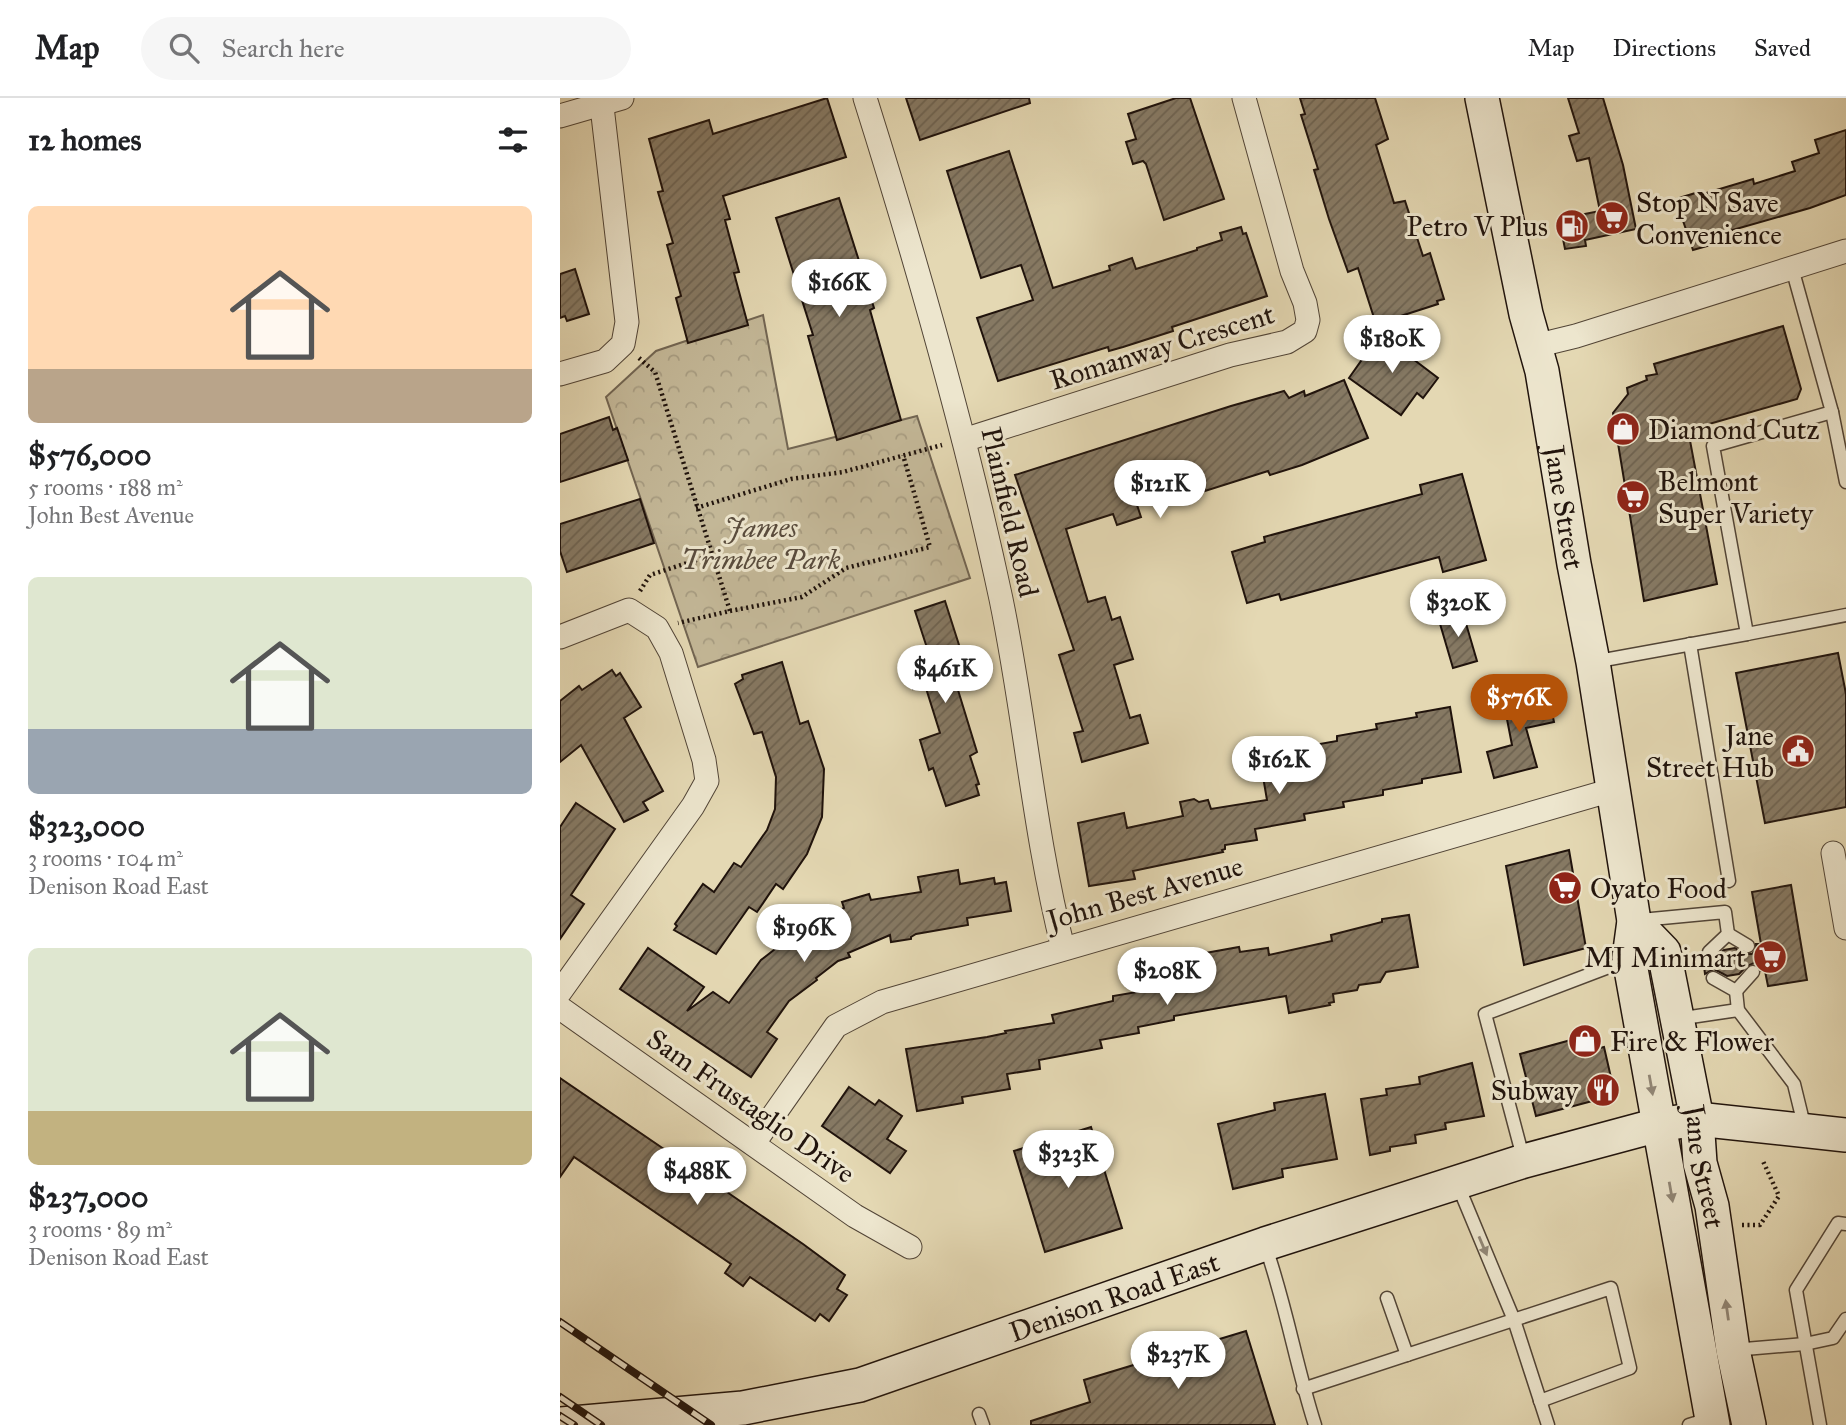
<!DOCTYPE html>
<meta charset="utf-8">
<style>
body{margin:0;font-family:"IM FELL Great Primer",serif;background:#f6f6f6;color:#202124;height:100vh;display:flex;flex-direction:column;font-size:26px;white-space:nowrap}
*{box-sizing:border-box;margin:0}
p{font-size:23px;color:#757577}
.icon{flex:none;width:38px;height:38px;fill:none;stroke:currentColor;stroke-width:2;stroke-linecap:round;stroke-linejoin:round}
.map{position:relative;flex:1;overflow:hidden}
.panel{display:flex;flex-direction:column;background:#fff;width:560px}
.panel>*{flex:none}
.price{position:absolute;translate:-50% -60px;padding:0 16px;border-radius:24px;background:#fff;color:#222;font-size:23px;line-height:46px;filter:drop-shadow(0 2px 4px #0008)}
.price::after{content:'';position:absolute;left:50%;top:42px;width:21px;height:16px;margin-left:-10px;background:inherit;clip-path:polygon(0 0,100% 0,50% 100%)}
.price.selected{background:#b45309;color:#fff}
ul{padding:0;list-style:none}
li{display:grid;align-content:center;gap:14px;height:371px;padding:0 28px}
li span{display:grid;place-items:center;height:217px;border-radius:10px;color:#555}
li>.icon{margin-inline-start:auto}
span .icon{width:126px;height:126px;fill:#fffc;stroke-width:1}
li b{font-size:30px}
h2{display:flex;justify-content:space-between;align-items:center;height:84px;padding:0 28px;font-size:30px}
header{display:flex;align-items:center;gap:42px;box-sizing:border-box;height:98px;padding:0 35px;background:#fff;border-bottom:2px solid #e0e0e0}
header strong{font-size:33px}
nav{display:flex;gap:38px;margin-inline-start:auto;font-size:24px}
.search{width:490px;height:63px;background:#f6f6f6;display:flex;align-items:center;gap:18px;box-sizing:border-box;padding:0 24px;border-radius:38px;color:#757577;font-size:26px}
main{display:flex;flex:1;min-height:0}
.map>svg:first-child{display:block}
.park{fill:url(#park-crowns);stroke:#726552;stroke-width:2}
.building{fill:url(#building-hatch);stroke:#20130c;stroke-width:2}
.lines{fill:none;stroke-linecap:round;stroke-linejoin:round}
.lane-casing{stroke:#514436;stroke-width:15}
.street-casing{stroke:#514436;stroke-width:25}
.secondary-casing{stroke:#20130c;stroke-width:36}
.path{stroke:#20130c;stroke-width:4.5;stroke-dasharray:2 3.5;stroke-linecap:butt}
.lane{stroke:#ede6ce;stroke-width:12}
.street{stroke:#ede6ce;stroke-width:23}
.secondary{stroke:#ede6ce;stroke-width:33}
.rail-casing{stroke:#20130c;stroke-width:8}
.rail{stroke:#ede6ce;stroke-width:5;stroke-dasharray:16;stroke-linecap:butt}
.oneway{fill:#918777}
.labels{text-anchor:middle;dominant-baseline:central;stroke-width:6;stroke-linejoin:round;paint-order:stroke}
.poi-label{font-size:28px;fill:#20130c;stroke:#ede6ce;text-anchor:start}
.street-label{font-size:28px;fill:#20130c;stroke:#ede6ce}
.park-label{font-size:28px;font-style:italic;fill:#594c3d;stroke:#ede6ce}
</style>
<header>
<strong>Map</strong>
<div class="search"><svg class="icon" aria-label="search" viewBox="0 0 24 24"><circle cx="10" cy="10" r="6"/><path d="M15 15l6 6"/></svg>Search here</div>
<nav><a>Map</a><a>Directions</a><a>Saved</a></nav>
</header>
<main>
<section class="panel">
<h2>12 homes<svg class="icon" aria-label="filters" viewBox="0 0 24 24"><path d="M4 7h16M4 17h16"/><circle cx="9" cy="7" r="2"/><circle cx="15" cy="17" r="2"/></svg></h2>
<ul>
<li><span style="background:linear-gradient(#ffd9b3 75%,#b9a48a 0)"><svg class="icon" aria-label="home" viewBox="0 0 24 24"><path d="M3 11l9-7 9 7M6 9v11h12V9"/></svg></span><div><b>$576,000</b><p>5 rooms · 188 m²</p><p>John Best Avenue</p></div></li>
<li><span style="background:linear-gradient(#dfe7d0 70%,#9aa5b1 0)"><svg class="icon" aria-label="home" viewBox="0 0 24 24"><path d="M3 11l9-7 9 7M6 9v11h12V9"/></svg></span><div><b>$323,000</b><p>3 rooms · 104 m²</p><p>Denison Road East</p></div></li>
<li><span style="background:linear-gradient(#dfe7d0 75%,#c2b280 0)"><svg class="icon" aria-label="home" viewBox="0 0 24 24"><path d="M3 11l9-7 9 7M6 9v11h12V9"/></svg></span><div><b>$237,000</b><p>3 rooms · 89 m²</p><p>Denison Road East</p></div></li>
</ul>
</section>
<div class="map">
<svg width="1286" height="1327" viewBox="0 0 1286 1327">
<defs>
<pattern id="park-crowns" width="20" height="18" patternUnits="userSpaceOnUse" patternTransform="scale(1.75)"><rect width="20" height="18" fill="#c3b797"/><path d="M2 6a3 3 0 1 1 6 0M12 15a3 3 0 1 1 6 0" fill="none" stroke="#a79c81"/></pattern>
<pattern id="building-hatch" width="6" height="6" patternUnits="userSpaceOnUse" patternTransform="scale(1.75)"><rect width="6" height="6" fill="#867963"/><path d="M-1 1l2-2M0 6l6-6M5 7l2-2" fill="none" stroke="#6d6250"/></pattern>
</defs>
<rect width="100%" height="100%" fill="#e4d8b3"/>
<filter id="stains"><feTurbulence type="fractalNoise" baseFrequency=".00286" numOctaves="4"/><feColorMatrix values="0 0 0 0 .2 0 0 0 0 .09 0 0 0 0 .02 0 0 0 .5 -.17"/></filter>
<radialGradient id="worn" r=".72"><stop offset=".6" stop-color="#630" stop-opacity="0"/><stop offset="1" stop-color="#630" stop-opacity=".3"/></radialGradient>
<path class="park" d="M203,217L228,351L357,318L410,480L138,569L46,299L96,253Z"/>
<g class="building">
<path d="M267,0L286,59L163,98L170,121L165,122L179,174L174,175L188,227L128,245L116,200L121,198L107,147L113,145L98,94L103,93L89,41L149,22L153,36Z"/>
<path d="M346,0H469L470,5L360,42Z"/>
<path d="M616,0H630L664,101L604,122L586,66L583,63L573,66L566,44L576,41L568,16Z"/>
<path d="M740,0H815L828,41L816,47L834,105L845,103L863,158L870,155L884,201L877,203L878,206L816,226L798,170L788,174L769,121L754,72L758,71L741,17L745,16Z"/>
<path d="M1008,0H1043L1063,67L1076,131L1025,142L1026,148L1005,151L999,121L1040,113L1029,60L1017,63L1009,38L1019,35Z"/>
<path d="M1286,32V97L1250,110L1155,137L1152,139L1154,146L1133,152L1121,117L1124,116L1119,100L1142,93L1143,96L1193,81L1194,86L1235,73L1232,64L1259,55L1255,42Z"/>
<path d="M449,53L493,190L550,172L549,168L572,160L576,171L637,152V150L662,142L660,135L681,129L683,136L686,135L707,198L612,229L613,233L563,249L549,253L548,249L438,283L417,220L473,202L461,167L421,180L387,73Z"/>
<path d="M279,100L314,210L310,212L341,322L277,342L248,238L253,237L216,120Z"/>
<path d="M15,171L29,216L7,223L5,218L0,220V176Z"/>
<path d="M1223,228L1241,291L1237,301L1128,332L1157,486L1084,503L1053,315L1068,296L1067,290L1087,282L1086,278L1097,276L1094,266Z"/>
<path d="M820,236L878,280L863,300L857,295L841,317L789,280Z"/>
<path d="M784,282L808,340L742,367L710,377L708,373L645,393L643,386L577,407L581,419L557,427L553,416L506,431L528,504L545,499L552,522L560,519L573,561L554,567L570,620L580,617L588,645L522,664L514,635L523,633L499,557L514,552L455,377L671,308L724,293L729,300L744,293L745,298Z"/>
<path d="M49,319L53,332L57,330L68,362L0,384V336Z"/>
<path d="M902,376L926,462L883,474L879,459L721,502L719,496L687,505L672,454L705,444L704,439L862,396L860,387Z"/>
<path d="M80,401L94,445L7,474L0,453V426Z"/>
<path d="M385,503L407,572L402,573L403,576L394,579L417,654L410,658L419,686L416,687L419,697L386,708L373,670L369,672L360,642L380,635L365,587L353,591L344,560L368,553L355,513Z"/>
<path d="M902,512L917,563L893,570L878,519Z"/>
<path d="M1278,555L1286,596V709L1205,725L1176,575Z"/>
<path d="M222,564L240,626L248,623L264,671L262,719L247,756L223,791L216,786L197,814L189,809L156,856L114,832L117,828L115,826L143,786L154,794L174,765L181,769L207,732L215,711L216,679L202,634L194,636L175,586L183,581L182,577Z"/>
<path d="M52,572L56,578L60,575L81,609L64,620L103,693L83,704L88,712L64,724L21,647L0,664V603L19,588L22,592Z"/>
<path d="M955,587L960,607L981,603L982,606L990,605L994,624L966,630L977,669L934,680L927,654L952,647L941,590Z"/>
<path d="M890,609L901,674L862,681V685L823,692V697L783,704L784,709L744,716L745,722L695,731L697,742L665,747V751L662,752L663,754L573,773L575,781L529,788L518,725L564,715L567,730L623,718L620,704L634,701L639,704L648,702L651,711L707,702L700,661L738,654L737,650L777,643V638L817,631L816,626L857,619L856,615Z"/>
<path d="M16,705L55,731L11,797L24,806L0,841V729Z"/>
<path d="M1009,752L1026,850L964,867L946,768Z"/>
<path d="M398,772L400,786L434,780L435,786L446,784L451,813L407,820L408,827L356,836L351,839V841L331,844L330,837L288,855L290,859L278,863L256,880L257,882L229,903L207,934L217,941L191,979L60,891L88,850L144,889L127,913L153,894L169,905L201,862L247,826L284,810L282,804L309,796L311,802L361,794L358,779Z"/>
<path d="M1231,787L1247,882L1208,888L1205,873H1201L1199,868L1194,865L1187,868L1179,876L1167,878L1154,871L1145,876L1143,860L1152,862L1164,852L1175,850L1184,856H1192L1196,852V846H1201L1192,794Z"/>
<path d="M849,817L858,869L826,874L820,884L799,887L797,892L773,896L774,904L769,905L770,907L729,915L726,898L614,918V922L578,929L579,935L540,942L542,950L479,962L480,971L447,976L450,991L402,999L403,1005L357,1013L346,951L427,939L446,935L445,933L494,925L492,917L553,903V898L589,892L586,880L601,877L600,871L636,864L634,857L679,849L680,854L708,850L709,857L772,843L771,837L822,824V821Z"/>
<path d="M1029,937L1032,952L1044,949L1055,997L976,1018L960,956Z"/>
<path d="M912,965L924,1018L885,1025L886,1031L855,1037L856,1045L830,1049V1053L810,1057L801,1001L827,997L826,991L860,986L859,979Z"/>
<path d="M0,980L243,1146L285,1177L277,1191L287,1197L269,1223L260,1216L255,1223L190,1179L183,1188L165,1175L171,1166L14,1059L0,1079Z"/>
<path d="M289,989L315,1007L319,1002L342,1018L327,1041L346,1053L330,1075L262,1028Z"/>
<path d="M765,996L777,1061L722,1071L723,1079L673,1091L658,1026L715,1012L714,1005Z"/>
<path d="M531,1029L562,1130L485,1154L454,1053Z"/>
<path d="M686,1233L715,1327H471V1323L530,1304L524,1282Z"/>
</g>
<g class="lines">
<g class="lane-casing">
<g id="lane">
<path d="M1272,314L1286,384"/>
<path d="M1187,536L1286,517"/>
<path d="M1130,546L1169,783"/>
<path d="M1033,564L1187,536L1153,348L1272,314L1232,170"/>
<path d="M1081,822L1165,814L1168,836L1149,854"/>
<path d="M1168,836L1188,848"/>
<path d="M1153,880L1176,893L1178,912L1234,986L1245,1031"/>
<path d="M1176,893L1193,874"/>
<path d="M1117,921L1178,912"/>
<path d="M964,1063L925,916L1049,869L1068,865"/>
<path d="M897,1085L954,1222L988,1327"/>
<path d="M705,1147C726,1206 736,1268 755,1327"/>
<path d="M827,1200L847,1257"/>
<path d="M1173,1252L1245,1246L1273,1240L1286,1221"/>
<path d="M743,1291L1051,1190L1070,1270L980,1303"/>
<path d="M419,1316L423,1327"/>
<path d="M1129,1327L1152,1320"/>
<path d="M1260,1327L1236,1192L1278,1125L1286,1126"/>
</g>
</g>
<g class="street-casing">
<g id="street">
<path d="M305,0C357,165 405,332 441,501C465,617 474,735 503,850"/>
<path d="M0,18L62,0"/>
<path d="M975,248L1016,238L1286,153"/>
<path d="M0,276L45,263L63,246L67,224L41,0"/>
<path d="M404,342L670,257L727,244L745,233L748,222L745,205L732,173L684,0"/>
<path d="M0,539L69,512L97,530L111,555L144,662L147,683L133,708L0,894"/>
<path d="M1273,755L1286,830"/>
<path d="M0,910L295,1118L350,1149"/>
<path d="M194,1045L276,928L322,904L1052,692"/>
</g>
</g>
<g class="secondary-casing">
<g id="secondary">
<path id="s1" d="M922,0L966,216L982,273L1014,466L1033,564L1074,823L1069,860L1153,1327"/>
<path id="s2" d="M1074,823L1104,854L1137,1021L1140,1065L1152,1108L1173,1252L1189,1327"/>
<path id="s3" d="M0,1326L183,1310L300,1287L705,1146L964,1063L1098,1027L1137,1021L1286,1037"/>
</g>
</g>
<g class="path">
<path d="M79,260L95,274L170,513L118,525"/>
<path d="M136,410L231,381L283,374L382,347"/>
<path d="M80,493L90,477L152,457"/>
<path d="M170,513L242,499L286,470L370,449L343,357"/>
<path d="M1182,1127H1200L1219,1098L1202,1061"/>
</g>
<use href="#lane" class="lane"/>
<use href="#street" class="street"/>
<use href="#secondary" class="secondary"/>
<g class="rail-casing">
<g id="rail">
<path d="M0,1224L151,1327"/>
<path d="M0,1299L41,1327"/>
<path d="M0,1318L14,1327"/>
</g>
</g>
<use href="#rail" class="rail"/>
</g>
<defs><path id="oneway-solid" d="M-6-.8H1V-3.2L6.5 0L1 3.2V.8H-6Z" transform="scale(1.75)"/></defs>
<g class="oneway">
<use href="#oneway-solid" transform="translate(1091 987) rotate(80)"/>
<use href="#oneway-solid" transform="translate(1111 1094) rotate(80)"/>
<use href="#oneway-solid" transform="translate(923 1148) rotate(67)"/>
<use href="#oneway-solid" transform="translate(1167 1212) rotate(-98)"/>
</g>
<defs>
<g id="supermarket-disc" transform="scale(1.75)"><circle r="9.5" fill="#8f2418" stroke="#ede6ce"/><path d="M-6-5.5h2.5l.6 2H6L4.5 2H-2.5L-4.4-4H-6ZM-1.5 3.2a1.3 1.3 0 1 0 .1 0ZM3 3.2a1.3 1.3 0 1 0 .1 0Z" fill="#fff"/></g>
<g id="fuel-disc" transform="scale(1.75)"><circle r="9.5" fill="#8f2418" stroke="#ede6ce"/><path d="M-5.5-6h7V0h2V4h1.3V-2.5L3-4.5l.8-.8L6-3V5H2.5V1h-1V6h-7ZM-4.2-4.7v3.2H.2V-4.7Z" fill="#fff"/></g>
<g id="shop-disc" transform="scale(1.75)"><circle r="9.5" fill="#8f2418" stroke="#ede6ce"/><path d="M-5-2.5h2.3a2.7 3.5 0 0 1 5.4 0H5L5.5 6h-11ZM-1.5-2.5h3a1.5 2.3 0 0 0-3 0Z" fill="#fff"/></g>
<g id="civic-disc" transform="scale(1.75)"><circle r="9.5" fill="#8f2418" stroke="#ede6ce"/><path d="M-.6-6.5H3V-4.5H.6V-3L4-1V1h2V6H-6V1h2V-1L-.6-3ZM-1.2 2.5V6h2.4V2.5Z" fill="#fff"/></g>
<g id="restaurant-disc" transform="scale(1.75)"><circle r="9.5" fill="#8f2418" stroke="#ede6ce"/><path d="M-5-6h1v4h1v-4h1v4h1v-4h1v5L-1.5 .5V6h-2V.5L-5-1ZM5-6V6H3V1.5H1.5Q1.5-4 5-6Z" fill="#fff"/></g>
</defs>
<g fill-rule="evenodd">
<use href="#supermarket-disc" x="1052" y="120"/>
<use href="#fuel-disc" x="1012" y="128"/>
<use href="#shop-disc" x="1063" y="331"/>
<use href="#supermarket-disc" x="1073" y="399"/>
<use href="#civic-disc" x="1238" y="653"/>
<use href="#supermarket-disc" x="1005" y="790"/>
<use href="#supermarket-disc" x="1210" y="859"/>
<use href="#shop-disc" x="1025" y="943"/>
<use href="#restaurant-disc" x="1043" y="992"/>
</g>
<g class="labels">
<g class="poi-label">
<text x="1076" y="104">Stop N Save<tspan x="1076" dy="32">Convenience</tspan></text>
<text x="988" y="128" text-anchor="end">Petro V Plus</text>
<text x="1088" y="331">Diamond Cutz</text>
<text x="1098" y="383">Belmont<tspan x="1098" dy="32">Super Variety</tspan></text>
<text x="1214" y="637" text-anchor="end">Jane<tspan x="1214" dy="32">Street Hub</tspan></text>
<text x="1030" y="790">Oyato Food</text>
<text x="1186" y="859" text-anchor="end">MJ Minimart</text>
<text x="1050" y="943">Fire &amp; Flower</text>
<text x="1018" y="992" text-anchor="end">Subway</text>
</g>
<g class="street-label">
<text transform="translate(602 249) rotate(-17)">Romanway Crescent</text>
<text stroke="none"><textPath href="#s1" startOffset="418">Jane Street</textPath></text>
<text transform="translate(450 414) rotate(77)">Plainfield Road</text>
<text transform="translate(585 795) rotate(-16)">John Best Avenue</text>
<text transform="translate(191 1008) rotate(35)">Sam Frustaglio Drive</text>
<text stroke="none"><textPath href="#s2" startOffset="262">Jane Street</textPath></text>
<text stroke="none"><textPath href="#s3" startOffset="572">Denison Road East</textPath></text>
</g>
<g class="park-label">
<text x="201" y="429">James<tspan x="201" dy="32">Trimbee Park</tspan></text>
</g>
</g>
<rect width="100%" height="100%" filter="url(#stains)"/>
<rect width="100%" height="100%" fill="url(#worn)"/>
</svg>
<b class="price" style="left:279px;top:221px">$166K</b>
<b class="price" style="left:832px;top:277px">$180K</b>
<b class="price" style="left:600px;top:422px">$121K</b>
<b class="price" style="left:898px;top:541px">$320K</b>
<b class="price" style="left:385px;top:607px">$461K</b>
<b class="price selected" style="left:959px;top:636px">$576K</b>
<b class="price" style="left:719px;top:698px">$162K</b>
<b class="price" style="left:244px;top:866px">$196K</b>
<b class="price" style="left:607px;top:909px">$208K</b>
<b class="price" style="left:508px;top:1092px">$323K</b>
<b class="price" style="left:137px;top:1109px">$488K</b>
<b class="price" style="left:618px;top:1293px">$237K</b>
</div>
</main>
